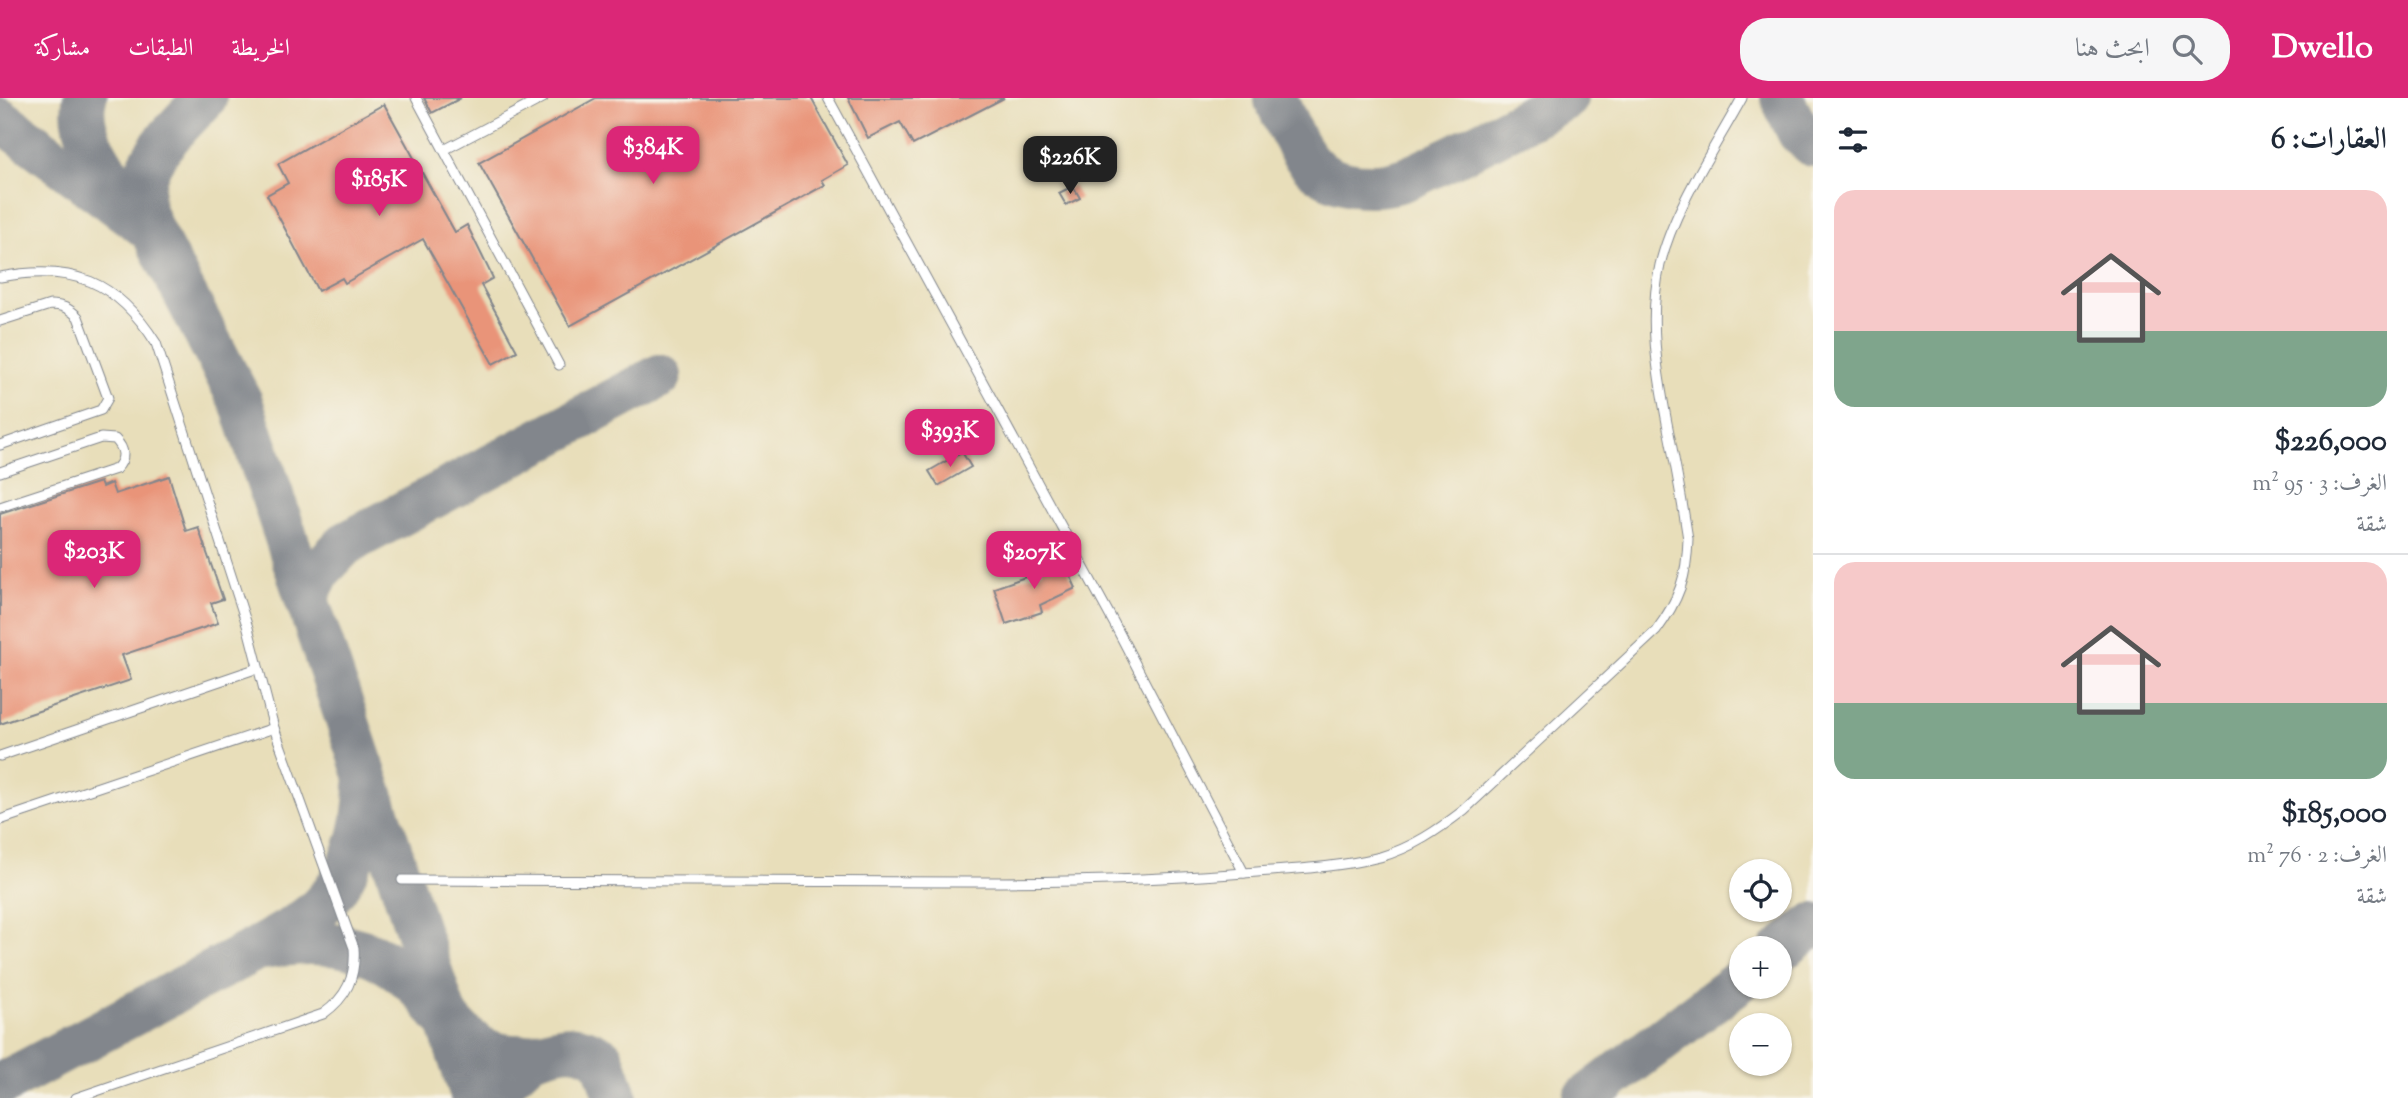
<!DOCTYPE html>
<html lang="ar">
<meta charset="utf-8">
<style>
body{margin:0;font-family:"Sorts Mill Goudy",Amiri,serif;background:#f6f6f7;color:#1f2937;direction:rtl;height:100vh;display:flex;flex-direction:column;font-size:26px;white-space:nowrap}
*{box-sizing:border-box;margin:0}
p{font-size:23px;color:#747a83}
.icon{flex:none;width:38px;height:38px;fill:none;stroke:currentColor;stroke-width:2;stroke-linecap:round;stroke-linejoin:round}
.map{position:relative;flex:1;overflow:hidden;direction:ltr}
.sheet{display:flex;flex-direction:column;background:#fff;width:595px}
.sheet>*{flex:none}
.controls{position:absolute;left:1729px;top:761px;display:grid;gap:14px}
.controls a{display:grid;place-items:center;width:63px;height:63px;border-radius:50%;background:#fff;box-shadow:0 2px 5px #0004;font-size:35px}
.price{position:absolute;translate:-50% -60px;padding:0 16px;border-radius:14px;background:#db2777;color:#fff;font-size:23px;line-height:46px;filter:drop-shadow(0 2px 4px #0008)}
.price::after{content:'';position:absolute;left:50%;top:42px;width:21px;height:16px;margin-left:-10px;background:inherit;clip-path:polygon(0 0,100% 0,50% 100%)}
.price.active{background:#222;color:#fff}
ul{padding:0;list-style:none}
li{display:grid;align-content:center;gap:14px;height:371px;padding:0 21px}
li+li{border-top:2px solid #e0e1e3}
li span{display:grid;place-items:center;height:217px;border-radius:21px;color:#555}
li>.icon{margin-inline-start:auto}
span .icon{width:126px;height:126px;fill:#fffc;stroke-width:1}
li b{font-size:30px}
h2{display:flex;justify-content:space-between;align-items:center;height:84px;padding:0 21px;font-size:30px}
header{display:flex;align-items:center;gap:42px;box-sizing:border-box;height:98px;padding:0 35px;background:#db2777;color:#fff}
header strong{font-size:33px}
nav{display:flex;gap:38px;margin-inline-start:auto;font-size:24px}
.search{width:490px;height:63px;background:#f6f6f7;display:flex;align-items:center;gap:18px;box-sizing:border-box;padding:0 24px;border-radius:28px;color:#747a83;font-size:26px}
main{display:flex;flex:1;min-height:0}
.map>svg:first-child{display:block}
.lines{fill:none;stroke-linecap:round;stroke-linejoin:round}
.taxiway{stroke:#82868c;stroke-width:44}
.building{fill:#e99479}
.lane-casing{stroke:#82868c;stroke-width:11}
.lane{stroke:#fff;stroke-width:9}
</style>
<header>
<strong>Dwello</strong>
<div class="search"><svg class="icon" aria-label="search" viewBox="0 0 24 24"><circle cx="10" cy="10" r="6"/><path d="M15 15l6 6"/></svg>ابحث هنا</div>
<nav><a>الخريطة</a><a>الطبقات</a><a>مشاركة</a></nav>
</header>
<main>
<section class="sheet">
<h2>العقارات: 6<svg class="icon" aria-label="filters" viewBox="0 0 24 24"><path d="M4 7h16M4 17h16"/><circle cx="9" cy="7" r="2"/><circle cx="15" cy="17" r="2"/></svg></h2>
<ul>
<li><span style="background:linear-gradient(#f6c9c9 65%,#7fa58c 0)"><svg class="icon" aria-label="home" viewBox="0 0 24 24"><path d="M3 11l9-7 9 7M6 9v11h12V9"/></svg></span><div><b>$226,000</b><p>الغرف: 3 · 95 m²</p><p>شقة</p></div></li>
<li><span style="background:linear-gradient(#f6c9c9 65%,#7fa58c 0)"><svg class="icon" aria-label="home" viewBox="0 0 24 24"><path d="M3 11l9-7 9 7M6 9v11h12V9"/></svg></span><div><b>$185,000</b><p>الغرف: 2 · 76 m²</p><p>شقة</p></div></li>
</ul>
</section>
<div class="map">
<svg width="1813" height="1000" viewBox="0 0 1813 1000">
<rect width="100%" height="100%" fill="#f7f3e8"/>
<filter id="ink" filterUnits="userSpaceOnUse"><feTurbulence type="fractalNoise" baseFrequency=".0143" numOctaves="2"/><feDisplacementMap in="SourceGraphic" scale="14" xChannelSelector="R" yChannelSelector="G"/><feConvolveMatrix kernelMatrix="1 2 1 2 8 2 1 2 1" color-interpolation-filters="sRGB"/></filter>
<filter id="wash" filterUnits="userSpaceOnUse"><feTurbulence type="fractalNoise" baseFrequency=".00686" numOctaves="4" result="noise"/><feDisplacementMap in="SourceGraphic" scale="28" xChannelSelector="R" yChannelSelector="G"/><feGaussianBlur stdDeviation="1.57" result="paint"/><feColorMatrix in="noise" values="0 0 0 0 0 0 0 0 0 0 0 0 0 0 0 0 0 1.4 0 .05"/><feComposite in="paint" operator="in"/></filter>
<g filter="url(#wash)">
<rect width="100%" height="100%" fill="#e8deba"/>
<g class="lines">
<g class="taxiway">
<path d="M85,0C75,36 110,77 128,105"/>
<path d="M205,0C178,30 136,63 143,107C144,116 149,125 152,133L241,304L473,1000"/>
<path d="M1275,0C1286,22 1296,53 1315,70C1334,86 1362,89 1386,86C1407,83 1427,71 1446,62C1487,42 1526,21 1566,0"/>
<path d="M1782,0L1799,35L1813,47"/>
<path d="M0,21L152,133"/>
<path d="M306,500L320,472L345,446L660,278"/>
<path d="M264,850C338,835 395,852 439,914"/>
<path d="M1780,853L1813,827"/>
<path d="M445,916C472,949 487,960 531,958L506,981L495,1000"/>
<path d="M531,958C562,949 573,943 602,960L616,1000"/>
<path d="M0,987L256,851C277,839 301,827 319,810C352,778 366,731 366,687"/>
<path d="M1585,1000L1741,882"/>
</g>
</g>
<g id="blocks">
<g class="building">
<path d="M424,0H461L432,15Z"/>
<path d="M596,0H811L848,67L822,82L825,87L570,228L479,65Z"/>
<path d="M848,0H1004L913,47L900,24L868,40Z"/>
<path d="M384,6L455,134L467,127L493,180L481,187L517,253L493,266L423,141L345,185L342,180L318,193L267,97L288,85L278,66Z"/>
<path d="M1073,88L1080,100L1066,107L1059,95Z"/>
<path d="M962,354L971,369L938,388L929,373Z"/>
<path d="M169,378L186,433L198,429L223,501L211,505L218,525L122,557L131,582L0,626V416L100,384L102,389L111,385L115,396Z"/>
<path d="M1060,456L1076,490L1040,507L1042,514L1006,526L994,490L1043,473L1040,466Z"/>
</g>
</g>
</g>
<g filter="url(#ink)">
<use href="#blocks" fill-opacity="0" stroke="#82868c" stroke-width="2"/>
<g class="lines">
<g class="lane-casing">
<g id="lane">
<path d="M416,0L559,267"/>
<path d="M828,0L1115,527L1244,775"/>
<path d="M444,52L543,0"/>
<path d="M0,179C72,165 117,183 156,245L248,530L274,630L354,850C356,879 347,899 323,916L76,1000"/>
<path d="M0,223L50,207C62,207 69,210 78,219L108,300L101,312L0,347"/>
<path d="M0,374L101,340L115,341C125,351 126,361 116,371L0,409"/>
<path d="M0,658L258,570"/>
<path d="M0,722L274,630"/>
<path d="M402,782C592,783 781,783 970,784C1066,784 1161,782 1257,774C1298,771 1340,769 1380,759C1412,750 1438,732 1464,712L1656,533C1679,502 1687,479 1688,441C1682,402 1675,364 1667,325C1657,272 1648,221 1660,167C1673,112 1714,51 1742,0"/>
</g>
</g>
<use href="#lane" class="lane"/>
</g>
</g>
</svg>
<div class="controls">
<a><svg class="icon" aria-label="locate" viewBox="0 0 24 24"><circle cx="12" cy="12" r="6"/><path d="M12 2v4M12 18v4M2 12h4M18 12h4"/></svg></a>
<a>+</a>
<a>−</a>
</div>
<b class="price" style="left:653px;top:88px">$384K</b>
<b class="price active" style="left:1070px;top:98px">$226K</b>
<b class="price" style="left:379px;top:120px">$185K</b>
<b class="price" style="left:950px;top:371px">$393K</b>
<b class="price" style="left:94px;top:492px">$203K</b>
<b class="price" style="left:1034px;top:493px">$207K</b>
</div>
</main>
